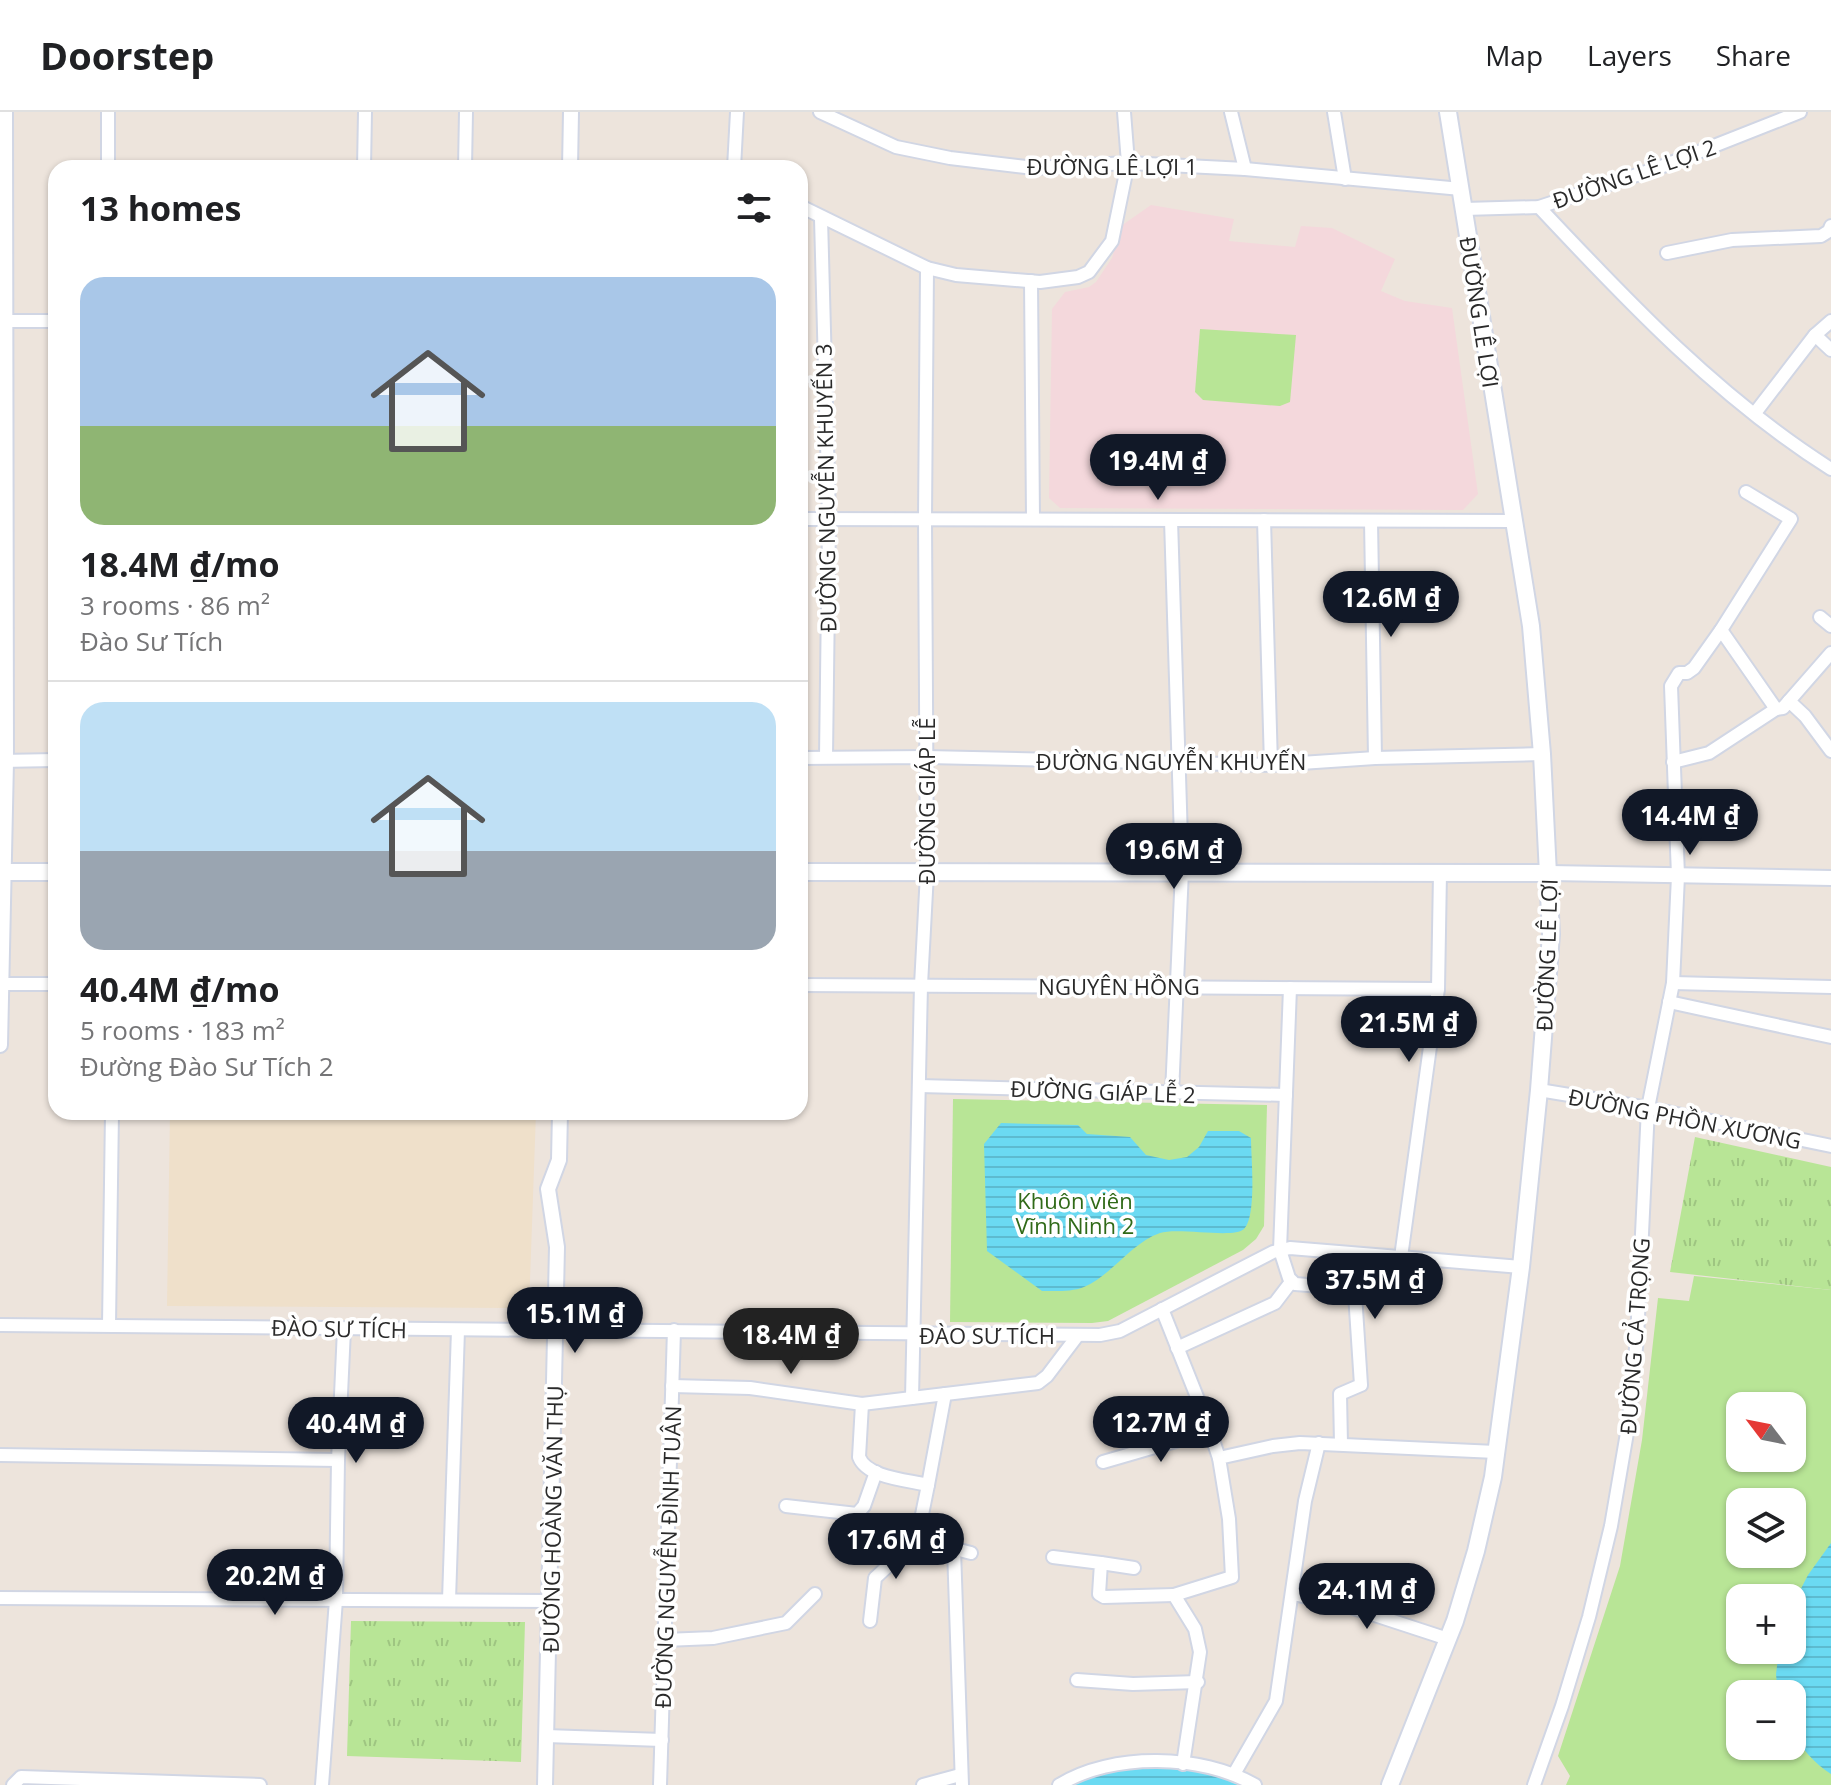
<!DOCTYPE html>
<meta charset="utf-8">
<style>
body{margin:0;font-family:"Open Sans",sans-serif;background:#f2f2f2;color:#202124;height:100vh;display:flex;flex-direction:column;font-size:30px;white-space:nowrap}
*{box-sizing:border-box;margin:0}
p{font-size:26px;color:#757577}
.icon{flex:none;width:44px;height:44px;fill:none;stroke:currentColor;stroke-width:2;stroke-linecap:round;stroke-linejoin:round}
.map{position:relative;flex:1;overflow:hidden}
.sheet{position:absolute;left:48px;top:48px;width:760px;height:960px;display:flex;flex-direction:column;background:#fff;border-radius:24px;box-shadow:0 2px 6px #0004}
.sheet>*{flex:none}
.needle{width:52px;rotate:302deg}
.buttons{position:absolute;left:1726px;top:1280px;display:grid;gap:16px}
.buttons a{display:grid;place-items:center;width:80px;height:80px;border-radius:16px;background:#fff;box-shadow:0 2px 6px #0004;font-size:40px}
.price{position:absolute;translate:-50% -68px;padding:0 18px;border-radius:28px;background:#111827;color:#fff;font-size:26px;line-height:52px;filter:drop-shadow(0 2px 4px #0008)}
.price::after{content:'';position:absolute;left:50%;top:48px;width:24px;height:18px;margin-left:-12px;background:inherit;clip-path:polygon(0 0,100% 0,50% 100%)}
.price.current{background:#222;color:#fff}
ul{padding:0;list-style:none}
li{display:grid;align-content:center;gap:16px;height:424px;padding:0 32px}
li+li{border-top:2px solid #e0e0e0}
li span{display:grid;place-items:center;height:248px;border-radius:24px;color:#555}
li>.icon{margin-inline-start:auto}
span .icon{width:144px;height:144px;fill:#fffc;stroke-width:1}
li b{font-size:34px}
h2{display:flex;justify-content:space-between;align-items:center;height:96px;padding:0 32px;font-size:34px}
header{display:flex;align-items:center;gap:48px;box-sizing:border-box;height:112px;padding:0 40px;background:#fff;border-bottom:2px solid #e0e0e0}
header strong{font-size:38px}
nav{display:flex;gap:44px;margin-inline-start:auto;font-size:28px}
.map>svg:first-child{display:block}
.education{fill:#efe0ca}
.medical{fill:#f4d8dc}
.grass{fill:url(#grass-tufts)}
.park{fill:#b8e596;fill-rule:evenodd}
.water{fill:url(#water-rules)}
.lines{fill:none;stroke-linecap:round;stroke-linejoin:round}
.minor-casing{stroke:#d1d6e4;stroke-width:16}
.tertiary-casing{stroke:#d1d6e4;stroke-width:18}
.secondary-casing{stroke:#d1d6e4;stroke-width:20}
.minor{stroke:#fff;stroke-width:12}
.tertiary{stroke:#fff;stroke-width:14}
.secondary{stroke:#fff;stroke-width:16}
.labels{text-anchor:middle;dominant-baseline:central;stroke-width:7;stroke-linejoin:round;paint-order:stroke}
.street-label{font-size:22px;fill:#2a2a2a;stroke:#fff}
.park-label{font-size:22px;fill:#306a18;stroke:#fff}
</style>
<header>
<strong>Doorstep</strong>
<nav><a>Map</a><a>Layers</a><a>Share</a></nav>
</header>
<div class="map">
<svg width="1831" height="1673" viewBox="0 0 1831 1673">
<defs>
<pattern id="grass-tufts" width="24" height="20" patternUnits="userSpaceOnUse" patternTransform="scale(2)"><rect width="24" height="20" fill="#b8e596"/><path d="M3 7l-1-3M5 7V3M7 7l1-3M15 17l-1-3M17 17v-4M19 17l1-3" fill="none" stroke="#9ec581"/></pattern>
<pattern id="water-rules" width="6" height="5" patternUnits="userSpaceOnUse" patternTransform="scale(2)"><rect width="6" height="5" fill="#6bdaf2"/><path d="M0 2.5h6" fill="none" stroke="#5dbbd0"/></pattern>
</defs>
<rect width="100%" height="100%" fill="#ede4dc"/>
<path class="education" d="M170,1000H536L529,1196L167,1194Z"/>
<path class="medical" d="M1151,93L1234,107L1229,129L1295,135L1301,114L1332,116L1395,147L1381,179L1405,189L1452,196L1478,382L1463,398L1060,396L1049,386L1052,197L1065,180L1089,175L1096,170L1112,146L1121,114Z"/>
<g class="grass">
<path d="M1695,1025L1831,1055V1178L1670,1160Z"/>
<path d="M351,1509L525,1510L521,1650L347,1644Z"/>
</g>
<g class="park">
<path d="M1200,217L1296,223L1290,290L1280,294L1203,288L1195,280Z"/>
<path d="M953,987L1267,993L1264,1114L1256,1127L1243,1138L1108,1209L1092,1211L950,1210Z"/>
<path d="M1694,1164L1831,1178V1673H1566L1570,1664L1558,1644L1620,1454L1642,1328L1658,1186L1689,1189ZM1740,1294H1792V1346H1740ZM1740,1390H1792V1442H1740ZM1740,1486H1792V1538H1740ZM1740,1582H1792V1634H1740Z"/>
</g>
<g class="water">
<path d="M1001,1011L1078,1013L1087,1022L1130,1025L1146,1043L1169,1048L1187,1045L1199,1035L1208,1019H1239L1251,1026C1251,1045 1257,1104 1244,1117C1234,1127 1178,1115 1160,1121C1131,1131 1111,1164 1084,1175C1072,1180 1055,1179 1042,1179L987,1139L984,1032Z"/>
<path d="M1831,1431V1662C1815,1652 1801,1636 1792,1619V1582H1778L1776,1562L1779,1538H1792V1494L1808,1463Z"/>
<path d="M1151,1654C1183,1656 1212,1660 1241,1673H1068L1094,1660Z"/>
</g>
<g class="lines">
<g class="minor-casing">
<g id="minor">
<path d="M820,0L896,35L950,46L1034,56L1128,51L1245,57L1461,77"/>
<path d="M1231,0L1245,57"/>
<path d="M1334,0L1345,67"/>
<path d="M108,56V0"/>
<path d="M364,56L365,0"/>
<path d="M465,56L466,0"/>
<path d="M734,56L737,0"/>
<path d="M800,94L927,156L956,163L1040,170L1078,165L1089,160L1112,129L1128,51L1124,0"/>
<path d="M1539,95C1628,190 1720,287 1831,357"/>
<path d="M1464,97L1539,95L1658,56L1800,0"/>
<path d="M821,106L829,407L826,645"/>
<path d="M1667,141L1732,128L1821,124L1829,119L1831,114"/>
<path d="M927,156L925,407L927,761L921,873L912,1286L1038,1271L1047,1264L1078,1223"/>
<path d="M1031,169L1033,407"/>
<path d="M0,209H56"/>
<path d="M1815,223L1831,238"/>
<path d="M1755,301L1815,223L1831,209"/>
<path d="M800,407L1515,409"/>
<path d="M1171,408L1182,759L1172,981"/>
<path d="M1264,408L1271,653"/>
<path d="M1371,409L1375,646"/>
<path d="M1820,505L1831,514"/>
<path d="M1721,518L1776,597L1783,596L1789,589L1805,604L1831,639"/>
<path d="M1789,589L1831,541"/>
<path d="M800,646L927,645L1271,653L1375,646L1542,642"/>
<path d="M0,649L56,648"/>
<path d="M1673,650L1709,641L1776,597"/>
<path d="M1673,871L1831,875"/>
<path d="M0,872H56"/>
<path d="M800,873L1438,877"/>
<path d="M1290,876L1280,1138L1289,1166L1295,1172L1348,1176L1355,1182L1361,1273L1340,1282L1341,1332"/>
<path d="M1669,890L1831,925"/>
<path d="M919,974L1286,983"/>
<path d="M1539,978L1648,996L1831,1034"/>
<path d="M1401,1145L1438,877L1440,761"/>
<path d="M1162,1197L1207,1310L1219,1346"/>
<path d="M0,1213L1100,1223L1120,1219L1273,1140L1290,1136L1521,1155"/>
<path d="M109,1213L112,1000"/>
<path d="M1177,1236L1275,1191L1291,1170"/>
<path d="M672,1274L750,1276L862,1292L912,1286"/>
<path d="M862,1292L859,1345C867,1366 908,1368 928,1373L945,1282"/>
<path d="M1115,1324C1138,1318 1142,1312 1155,1335"/>
<path d="M0,1343L338,1348"/>
<path d="M1103,1350L1210,1319"/>
<path d="M928,1373L917,1427L971,1441"/>
<path d="M786,1394L857,1402L864,1394L876,1360"/>
<path d="M954,1437L962,1673"/>
<path d="M1053,1445L1101,1451L1099,1482L1104,1485L1174,1483"/>
<path d="M1101,1451L1134,1456"/>
<path d="M1293,1482L1344,1493L1448,1527"/>
<path d="M0,1486L550,1489"/>
<path d="M449,1488L458,1218"/>
<path d="M870,1509L875,1466L917,1427"/>
<path d="M665,1528L713,1526L786,1511L815,1482"/>
<path d="M1077,1568L1133,1572L1198,1570"/>
<path d="M546,1624L662,1628"/>
<path d="M1183,1652L1200,1540L1195,1517L1174,1483L1232,1465L1229,1407L1219,1346L1273,1334L1300,1331L1496,1340"/>
<path d="M1234,1662L1276,1589L1305,1389L1319,1331"/>
<path d="M13,1673L21,1665L260,1673"/>
<path d="M322,1673L336,1488L338,1348L344,1217"/>
<path d="M660,1673L674,1218"/>
<path d="M923,1673L960,1663"/>
<path d="M1059,1673C1112,1640 1202,1642 1255,1673"/>
<path d="M1534,1673L1562,1594L1589,1505L1611,1414L1628,1315L1637,1226L1648,996L1673,871L1678,764L1671,574L1679,561H1687L1694,556L1721,518L1791,407L1746,380"/>
</g>
</g>
<g class="tertiary-casing">
<g id="tertiary">
<path d="M570,56L571,0"/>
<path d="M1549,761L1831,766"/>
<path d="M0,933L6,649L5,0"/>
<path d="M545,1673L557,1135L548,1077L559,1048L560,1000"/>
</g>
</g>
<g class="secondary-casing">
<g id="secondary">
<path d="M0,760H56"/>
<path d="M800,760L1549,761"/>
<path d="M1390,1673L1455,1509L1476,1439L1493,1365L1521,1155L1539,978L1551,822L1542,642L1531,514L1448,0"/>
</g>
</g>
<use href="#minor" class="minor"/>
<use href="#tertiary" class="tertiary"/>
<use href="#secondary" class="secondary"/>
</g>
<g class="labels">
<g class="street-label">
<text x="1112" y="54">ĐƯỜNG LÊ LỢI 1</text>
<text transform="translate(1634 61) rotate(-19)">ĐƯỜNG LÊ LỢI 2</text>
<text transform="translate(1480 200) rotate(81)">ĐƯỜNG LÊ LỢI</text>
<text transform="translate(825 376) rotate(-91)">ĐƯỜNG NGUYỄN KHUYẾN 3</text>
<text x="1171" y="649">ĐƯỜNG NGUYỄN KHUYẾN</text>
<text transform="translate(926 689) rotate(-90)">ĐƯỜNG GIÁP LỄ</text>
<text transform="translate(1546 843) rotate(-88)">ĐƯỜNG LÊ LỢI</text>
<text x="1119" y="874">NGUYÊN HỒNG</text>
<text transform="translate(1103 979) rotate(2)">ĐƯỜNG GIÁP LỄ 2</text>
<text transform="translate(1685 1006) rotate(11)">ĐƯỜNG PHỒN XƯƠNG</text>
<text transform="translate(339 1216) rotate(1)">ĐÀO SƯ TÍCH</text>
<text x="987" y="1223">ĐÀO SƯ TÍCH</text>
<text transform="translate(1634 1224) rotate(-86)">ĐƯỜNG CẢ TRỌNG</text>
<text transform="translate(552 1407) rotate(-89)">ĐƯỜNG HOÀNG VĂN THỤ</text>
<text transform="translate(667 1445) rotate(-88)">ĐƯỜNG NGUYỄN ĐÌNH TUÂN</text>
</g>
<g class="park-label">
<text x="1075" y="1088">Khuôn viên<tspan x="1075" dy="25">Vĩnh Ninh 2</tspan></text>
</g>
</g>
</svg>
<div class="buttons">
<a><svg class="needle" viewBox="-14 -14 28 28"><path d="M0-13l5 13h-10z" fill="#e53935"/><path d="M0 13l5-13h-10z" fill="#757577"/></svg></a>
<a><svg class="icon" aria-label="layers" viewBox="0 0 24 24"><path d="M12 4l9 5-9 5-9-5zM3 14l9 5 9-5"/></svg></a>
<a>+</a>
<a>−</a>
</div>
<b class="price" style="left:1158px;top:390px">19.4M ₫</b>
<b class="price" style="left:1391px;top:527px">12.6M ₫</b>
<b class="price" style="left:1690px;top:745px">14.4M ₫</b>
<b class="price" style="left:1174px;top:779px">19.6M ₫</b>
<b class="price" style="left:1409px;top:952px">21.5M ₫</b>
<b class="price" style="left:1375px;top:1209px">37.5M ₫</b>
<b class="price" style="left:575px;top:1243px">15.1M ₫</b>
<b class="price current" style="left:791px;top:1264px">18.4M ₫</b>
<b class="price" style="left:1161px;top:1352px">12.7M ₫</b>
<b class="price" style="left:356px;top:1353px">40.4M ₫</b>
<b class="price" style="left:896px;top:1469px">17.6M ₫</b>
<b class="price" style="left:275px;top:1505px">20.2M ₫</b>
<b class="price" style="left:1367px;top:1519px">24.1M ₫</b>
<section class="sheet">
<h2>13 homes<svg class="icon" aria-label="filters" viewBox="0 0 24 24"><path d="M4 7h16M4 17h16"/><circle cx="9" cy="7" r="2"/><circle cx="15" cy="17" r="2"/></svg></h2>
<ul>
<li><span style="background:linear-gradient(#a9c7e8 60%,#8fb573 0)"><svg class="icon" aria-label="home" viewBox="0 0 24 24"><path d="M3 11l9-7 9 7M6 9v11h12V9"/></svg></span><div><b>18.4M ₫/mo</b><p>3 rooms · 86 m²</p><p>Đào Sư Tích</p></div></li>
<li><span style="background:linear-gradient(#bfe0f5 60%,#9aa5b1 0)"><svg class="icon" aria-label="home" viewBox="0 0 24 24"><path d="M3 11l9-7 9 7M6 9v11h12V9"/></svg></span><div><b>40.4M ₫/mo</b><p>5 rooms · 183 m²</p><p>Đường Đào Sư Tích 2</p></div></li>
</ul>
</section>
</div>
